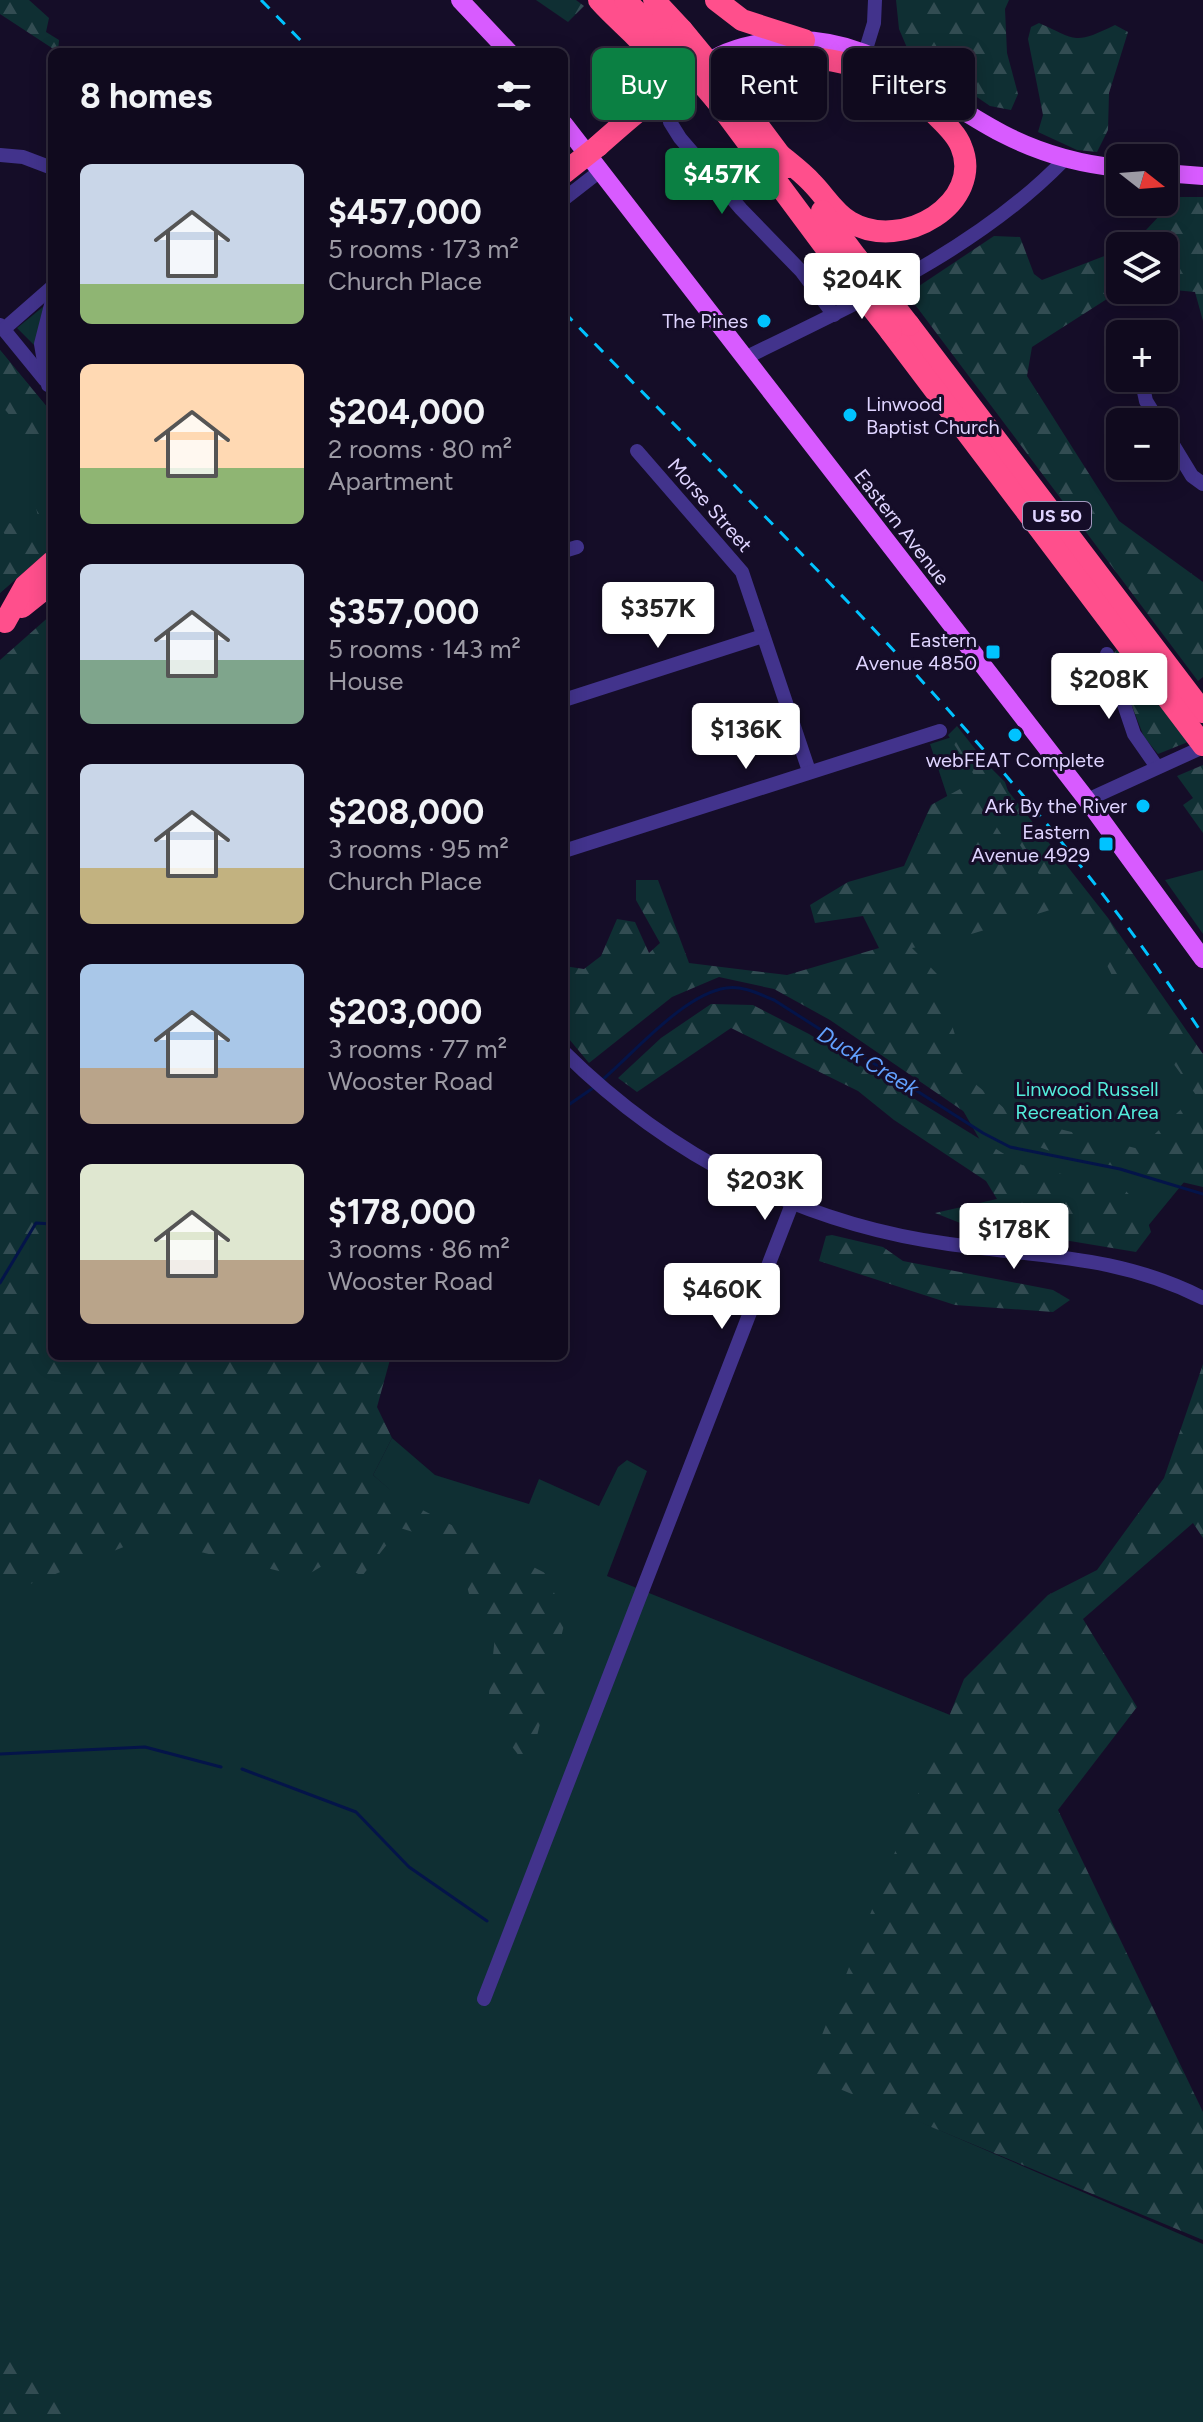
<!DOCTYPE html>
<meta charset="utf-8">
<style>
body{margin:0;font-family:Figtree,sans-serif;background:#1e182b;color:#f1f3f6;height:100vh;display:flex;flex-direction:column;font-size:30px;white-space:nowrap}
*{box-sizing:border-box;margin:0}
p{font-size:26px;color:#9c9aa4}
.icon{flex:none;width:44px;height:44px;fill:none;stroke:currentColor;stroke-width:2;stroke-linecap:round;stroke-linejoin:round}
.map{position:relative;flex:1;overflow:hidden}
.details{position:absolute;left:48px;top:48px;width:520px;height:1312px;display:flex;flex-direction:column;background:#100a1e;border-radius:12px;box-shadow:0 4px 20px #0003,0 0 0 2px #302b3c}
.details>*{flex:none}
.top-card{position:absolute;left:592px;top:48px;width:490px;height:72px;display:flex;gap:16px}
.needle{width:52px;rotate:107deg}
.tools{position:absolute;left:1106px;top:144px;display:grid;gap:16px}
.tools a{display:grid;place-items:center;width:72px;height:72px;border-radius:12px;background:#100a1e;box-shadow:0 4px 20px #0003,0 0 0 2px #302b3c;font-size:40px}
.price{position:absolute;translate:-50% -68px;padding:0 18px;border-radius:8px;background:#fff;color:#222;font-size:26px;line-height:52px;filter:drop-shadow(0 2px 4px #0008)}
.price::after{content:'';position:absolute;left:50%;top:48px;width:24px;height:18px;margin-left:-12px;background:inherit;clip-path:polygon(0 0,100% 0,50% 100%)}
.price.on{background:#0b8043;color:#fff}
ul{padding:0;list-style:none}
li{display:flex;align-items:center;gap:24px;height:200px;padding:0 32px}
li span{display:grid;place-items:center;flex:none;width:224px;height:160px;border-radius:12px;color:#555}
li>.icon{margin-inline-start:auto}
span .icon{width:96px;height:96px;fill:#fffc;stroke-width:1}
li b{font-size:34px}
h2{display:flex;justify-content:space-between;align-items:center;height:96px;padding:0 32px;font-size:34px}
.tag{padding:0 28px;border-radius:12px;background:#100a1e;box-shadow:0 4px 20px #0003,0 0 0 2px #302b3c;font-size:28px;line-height:72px}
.tag.on{background:#0b8043;color:#fff}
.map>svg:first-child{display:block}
.green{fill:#0f2f33}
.forest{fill:url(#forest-firs)}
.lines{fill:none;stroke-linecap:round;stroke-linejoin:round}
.stream{stroke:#041449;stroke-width:3}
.minor{stroke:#42338c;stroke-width:14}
.major{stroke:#d85bff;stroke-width:18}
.highway{stroke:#ff4f8c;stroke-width:22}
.rail{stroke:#00c3ff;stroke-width:3;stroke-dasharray:12 10;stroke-linecap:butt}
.highway-bridge{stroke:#ff4f8c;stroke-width:22}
.poi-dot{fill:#00c3ff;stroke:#150d28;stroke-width:3}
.labels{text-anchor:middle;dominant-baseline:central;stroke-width:6;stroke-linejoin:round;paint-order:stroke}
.shield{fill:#150d28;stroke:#a298be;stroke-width:2}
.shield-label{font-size:18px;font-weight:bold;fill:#dfd4ff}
.poi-label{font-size:20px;fill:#dfd4ff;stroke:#150d28;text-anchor:end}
.street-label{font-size:20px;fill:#dfd4ff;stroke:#150d28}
.park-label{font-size:20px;fill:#53ecdb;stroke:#150d28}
.water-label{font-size:22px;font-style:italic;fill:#62a1ff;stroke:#150d28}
</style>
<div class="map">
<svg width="1203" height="2422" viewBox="0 0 1203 2422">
<defs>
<pattern id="forest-firs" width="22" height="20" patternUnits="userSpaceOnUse" patternTransform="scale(2)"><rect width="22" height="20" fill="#0f2f33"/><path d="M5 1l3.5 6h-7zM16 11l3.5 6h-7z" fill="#324c52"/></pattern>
</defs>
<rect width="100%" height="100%" fill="#150d28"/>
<g class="green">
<path d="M44,306L39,350L17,328Z"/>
<path d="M0,350L52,413V547L0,593Z"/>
<path d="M958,735L1005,782L1021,828L1203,1072V1159L1139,1237L1026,1220L954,1095L875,892L966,853L930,744Z"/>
<path d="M1203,870V934L1165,880Z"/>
<path d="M0,897L52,1356L390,1490L373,1475L392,1438L435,1475L529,1504L539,1479L599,1506L618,1467L627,1460L647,1471L607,1576L960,1719L821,2079L1203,2244V2422H0Z"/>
</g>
<g class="forest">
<path d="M0,0H29L49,18L46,32L59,40L58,52L0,14Z"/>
<path d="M536,0H576L584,6L568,22Z"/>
<path d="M896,0H1009L1005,9L1007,53L1018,94L1011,110L990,106L908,50L899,29Z"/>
<path d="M1039,23C1077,40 1074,45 1115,25L1128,32L1109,93L1108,130L1097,152L1077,150L1038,132L1043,115L1028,39L1031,27Z"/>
<path d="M1177,197H1203V321L1195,292L1164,289V246H1131Z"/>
<path d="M994,236L1020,237L1034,274L1042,280L1120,250L1121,290L1032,347L1027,376L1119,521L1203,582V677L1198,681L907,294Z"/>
<path d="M0,350L52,413V467L2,406Z"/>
<path d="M52,484V547L0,593V557L11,542L3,532L8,523L31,526L39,520L34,500Z"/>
<path d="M52,614V918L49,923L52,931V1356H391L377,1407L392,1438L373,1475L401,1499L547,1574L565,1621L529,1769L504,1736L488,1703L495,1636L477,1624L456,1545L400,1528L362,1576L332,1560L304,1577L180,1547L159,1533L15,1590H0V660Z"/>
<path d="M1119,647L1188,742L1158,754L1144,737L1112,655Z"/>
<path d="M957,726L1108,918L1203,1054V1187L1050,1151L988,1128L830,1020L774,989L719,977L672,997L589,1063L564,1033V966L584,969L601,956L617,919L635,922L649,953L660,943L636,900V880H658L689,963L787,975L879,948L863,916L815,923L810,905L848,882L904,866L931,805L969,784L1050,910L942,943L912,948L937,974L960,1052L961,1072L1016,1118L1139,1149L1196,1095L1117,985L1074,901L1061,908L948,735Z"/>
<path d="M1203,765V833L1183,805L1193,798L1177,776Z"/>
<path d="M711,1004L753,1005L809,1034L1022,1165L1123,1188L1144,1210L1151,1232L1136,1252L1058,1239L993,1236L935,1213L997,1199L986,1181L894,1120L858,1091L731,1028L637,1092L618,1078L661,1038Z"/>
<path d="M832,1235L883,1247L903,1261L1053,1290L1070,1300L1053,1312L955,1305L819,1261L826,1236Z"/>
<path d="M1203,1364V1538L1193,1523L1083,1619L1137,1707L1058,1810L1203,2112V2240L806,2075L964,1679L1048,1595L1097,1570L1164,1478Z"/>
<path d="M0,2347L68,2412L76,2422H4L0,2415Z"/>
</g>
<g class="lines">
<g class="stream">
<path d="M602,1080C634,1053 684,994 726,988C742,985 759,994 774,1000L983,1133L1010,1147L1120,1169L1203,1194"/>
<path d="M564,1108L593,1088"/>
<path d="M0,1283L36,1223L52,1224"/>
<path d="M0,1754L145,1747L221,1767"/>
<path d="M242,1769L356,1812L409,1867L487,1921"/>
</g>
<g class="minor">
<path d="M862,62L874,23L875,0"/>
<path d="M667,93L670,122L680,138L741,209L802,272L834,315"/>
<path d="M0,155L23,157L52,168"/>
<path d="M564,199L600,171"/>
<path d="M0,325L45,380"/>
<path d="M4,329L52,287"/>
<path d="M745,358C856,303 977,250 1064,160"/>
<path d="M1141,378L1146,401L1159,422"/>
<path d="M48,385L41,344L52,301"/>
<path d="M1164,430L1192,476L1203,484"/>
<path d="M637,451L742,572L809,771"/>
<path d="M564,551L577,547"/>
<path d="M1107,654L1134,734L1157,767"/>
<path d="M564,700L763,636"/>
<path d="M1087,800L1203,747"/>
<path d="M564,851L940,731"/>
<path d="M564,1052C670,1157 802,1224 949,1244C1040,1257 1119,1255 1203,1298"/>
<path d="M484,1999L792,1204"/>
</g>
<g class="major">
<path d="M460,0L509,52"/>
<path d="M701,68C719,52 745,45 769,42C871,28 921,92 1003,134C1040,153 1079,164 1120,168"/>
<path d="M564,124L1087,800L1203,959"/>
<path d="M1164,173L1203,176"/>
</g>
<g class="highway">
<path d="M599,0C629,34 657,45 667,93"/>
<path d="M625,0L664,39"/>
<path d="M654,0L682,30"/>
<path d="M716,0L742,20L804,40"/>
<path d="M733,92L789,167"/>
<path d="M716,100L840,267"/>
<path d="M598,146C624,123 664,87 695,73C702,70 712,69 719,67C793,47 877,55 934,113C944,123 956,133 961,146C985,202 903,253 850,222C834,213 825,196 812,183C803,173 791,164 780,155"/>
<path d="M822,211L857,258"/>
<path d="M909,325L1203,712"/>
<path d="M891,332L1203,745"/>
<path d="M22,607L52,583"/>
<path d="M5,622L25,586L52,562"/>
</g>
<g class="rail">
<path d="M261,0L312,52"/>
<path d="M564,312C788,543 1026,764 1203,1035"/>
</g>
<g class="highway-bridge">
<path d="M682,30L733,92"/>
<path d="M664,39L716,100"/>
<path d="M564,173L598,146"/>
<path d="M857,258L909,325"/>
<path d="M840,267L891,332"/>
</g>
</g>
<g class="poi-dot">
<circle cx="764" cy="321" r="8"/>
<circle cx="850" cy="415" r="8"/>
<rect x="985" y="644" width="16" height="16" rx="4"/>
<circle cx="1015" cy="735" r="8"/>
<circle cx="1143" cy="806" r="8"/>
<rect x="1098" y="836" width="16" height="16" rx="4"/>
</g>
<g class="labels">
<rect class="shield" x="1023" y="502" width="68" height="28" rx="6"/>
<g class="shield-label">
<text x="1057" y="516">US 50</text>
</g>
<g class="poi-label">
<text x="748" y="321">The Pines</text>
<text x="866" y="404" text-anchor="start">Linwood<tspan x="866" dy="23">Baptist Church</tspan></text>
<text x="977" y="640">Eastern<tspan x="977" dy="23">Avenue 4850</tspan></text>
<text x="1015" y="760" text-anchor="middle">webFEAT Complete</text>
<text x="1127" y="806">Ark By the River</text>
<text x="1090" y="832">Eastern<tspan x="1090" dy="23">Avenue 4929</tspan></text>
</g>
<g class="street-label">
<text transform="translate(710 505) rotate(49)">Morse Street</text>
<text transform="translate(902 527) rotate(52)">Eastern Avenue</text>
</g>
<g class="park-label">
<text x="1087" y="1089">Linwood Russell<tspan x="1087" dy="23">Recreation Area</tspan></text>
</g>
<g class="water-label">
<text transform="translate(868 1061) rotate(31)">Duck Creek</text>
</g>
</g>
</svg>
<div class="tools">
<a><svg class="needle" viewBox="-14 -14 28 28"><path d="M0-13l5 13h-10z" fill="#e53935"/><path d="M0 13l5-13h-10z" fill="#9c9aa4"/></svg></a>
<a><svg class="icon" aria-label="layers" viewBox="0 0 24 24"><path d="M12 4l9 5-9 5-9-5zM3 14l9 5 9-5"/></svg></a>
<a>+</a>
<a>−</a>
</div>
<b class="price on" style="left:722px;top:216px">$457K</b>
<b class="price" style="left:862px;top:321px">$204K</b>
<b class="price" style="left:658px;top:650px">$357K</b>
<b class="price" style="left:1109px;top:721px">$208K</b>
<b class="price" style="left:746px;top:771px">$136K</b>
<b class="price" style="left:765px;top:1222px">$203K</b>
<b class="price" style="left:1014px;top:1271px">$178K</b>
<b class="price" style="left:722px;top:1331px">$460K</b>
<div class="top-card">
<a class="tag on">Buy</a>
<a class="tag">Rent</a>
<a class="tag">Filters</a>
</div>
<section class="details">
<h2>8 homes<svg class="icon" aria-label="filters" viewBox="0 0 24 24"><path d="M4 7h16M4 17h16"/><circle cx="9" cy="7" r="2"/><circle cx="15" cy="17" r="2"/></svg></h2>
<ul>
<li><span style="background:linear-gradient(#c9d6e8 75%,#8fb573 0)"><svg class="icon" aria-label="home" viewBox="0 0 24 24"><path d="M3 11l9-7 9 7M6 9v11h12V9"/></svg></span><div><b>$457,000</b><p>5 rooms · 173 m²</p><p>Church Place</p></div></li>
<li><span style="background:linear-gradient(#ffd9b3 65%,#8fb573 0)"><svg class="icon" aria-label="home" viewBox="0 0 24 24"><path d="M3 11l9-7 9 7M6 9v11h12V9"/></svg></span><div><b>$204,000</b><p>2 rooms · 80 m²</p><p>Apartment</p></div></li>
<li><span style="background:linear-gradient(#c9d6e8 60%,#7fa58c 0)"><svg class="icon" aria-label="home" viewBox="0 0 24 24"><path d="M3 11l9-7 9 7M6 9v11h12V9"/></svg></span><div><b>$357,000</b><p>5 rooms · 143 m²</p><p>House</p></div></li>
<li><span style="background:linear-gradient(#c9d6e8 65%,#c2b280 0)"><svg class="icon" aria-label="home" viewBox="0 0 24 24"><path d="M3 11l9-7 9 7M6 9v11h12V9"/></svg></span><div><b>$208,000</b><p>3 rooms · 95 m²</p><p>Church Place</p></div></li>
<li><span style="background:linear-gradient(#a9c7e8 65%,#b9a48a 0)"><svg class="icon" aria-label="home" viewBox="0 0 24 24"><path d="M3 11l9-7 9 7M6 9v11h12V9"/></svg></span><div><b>$203,000</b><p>3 rooms · 77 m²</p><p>Wooster Road</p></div></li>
<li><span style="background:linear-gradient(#dfe7d0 60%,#b9a48a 0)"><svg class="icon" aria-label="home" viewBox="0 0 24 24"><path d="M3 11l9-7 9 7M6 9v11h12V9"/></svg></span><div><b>$178,000</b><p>3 rooms · 86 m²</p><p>Wooster Road</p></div></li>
</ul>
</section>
</div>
